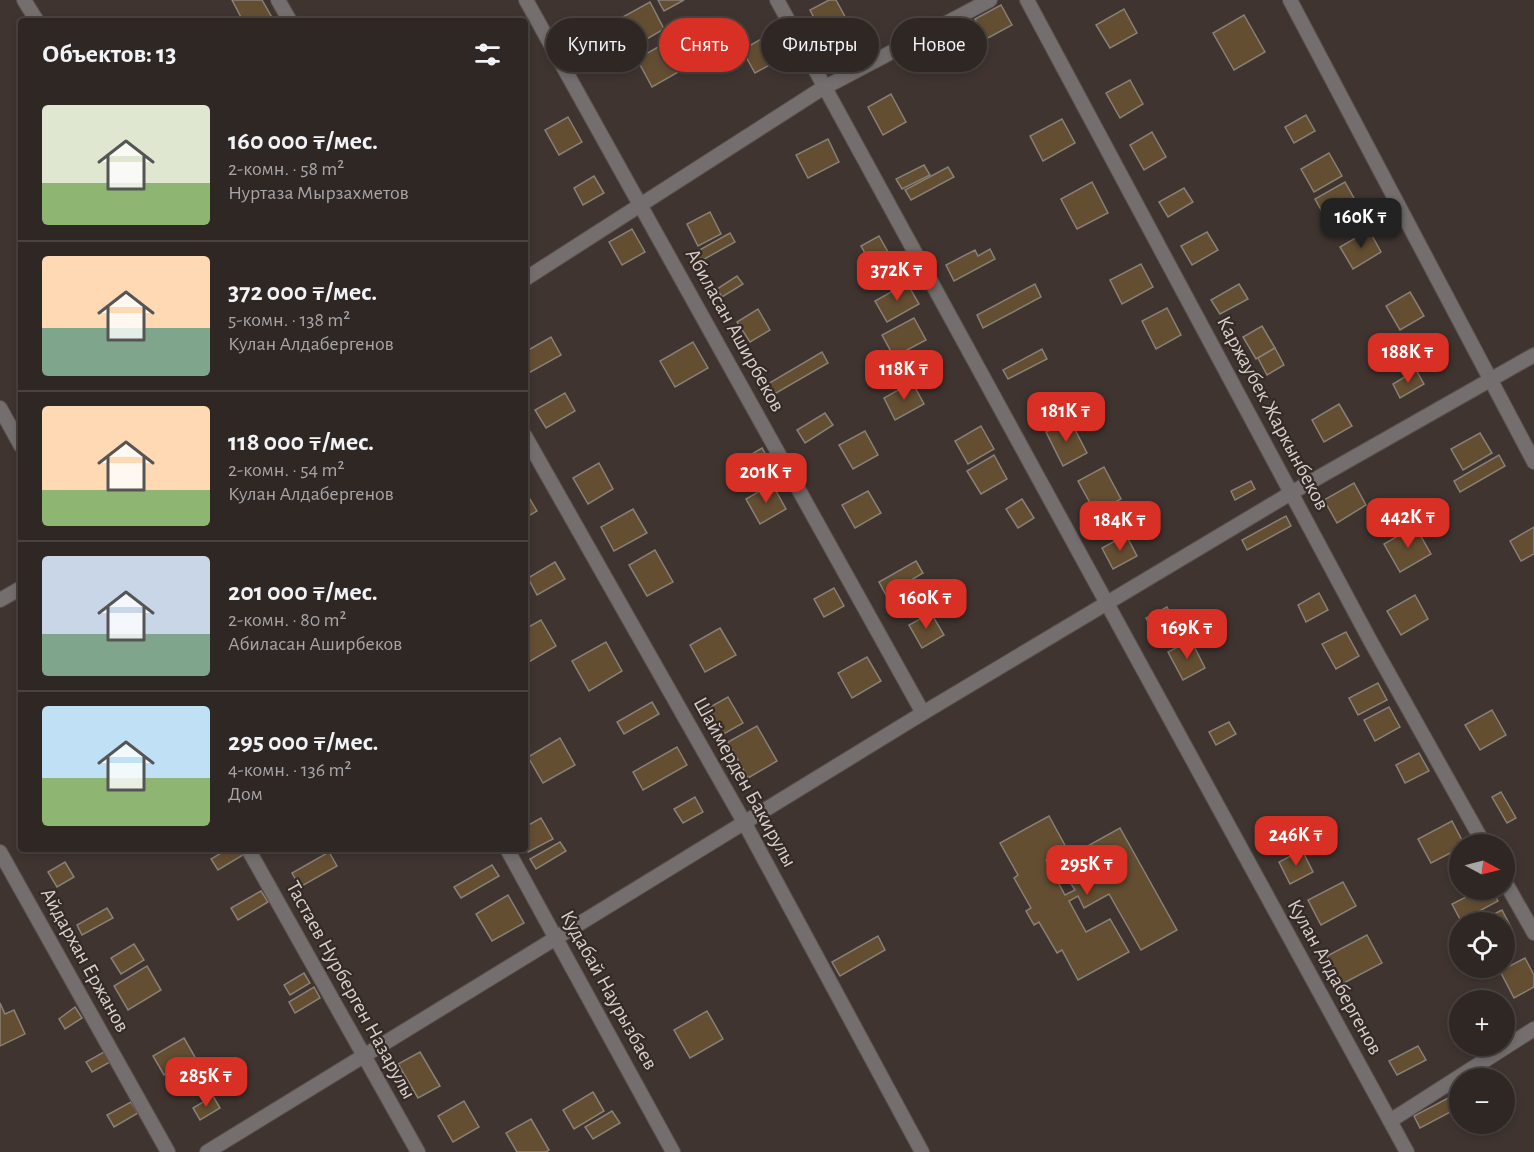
<!DOCTYPE html>
<html lang="ru">
<meta charset="utf-8">
<style>
body{margin:0;font-family:"Alegreya Sans",sans-serif;background:#3b3331;color:#f1f3f6;height:100vh;display:flex;flex-direction:column;font-size:22px;white-space:nowrap}
*{box-sizing:border-box;margin:0}
p{font-size:20px;color:#a7a5a6}
.icon{flex:none;width:33px;height:33px;fill:none;stroke:currentColor;stroke-width:2;stroke-linecap:round;stroke-linejoin:round}
.map{position:relative;flex:1;overflow:hidden}
.drawer{position:absolute;left:18px;top:18px;width:510px;height:834px;display:flex;flex-direction:column;background:#2f2724;border-radius:6px;box-shadow:0 3px 9px #0003,0 0 0 2px #4a4441}
.drawer>*{flex:none}
.top-card{position:absolute;left:546px;top:18px;width:570px;height:54px;display:flex;gap:12px}
.needle{width:39px;rotate:97deg}
.controls{position:absolute;left:1449px;top:834px;display:grid;gap:12px}
.controls a{display:grid;place-items:center;width:66px;height:66px;border-radius:50%;background:#2f2724;box-shadow:0 3px 9px #0003,0 0 0 2px #4a4441;font-size:30px}
.price{position:absolute;translate:-50% -51px;padding:0 14px;border-radius:12px;background:#d93025;color:#fff;font-size:20px;line-height:39px;filter:drop-shadow(0 2px 3px #0008)}
.price::after{content:'';position:absolute;left:50%;top:36px;width:18px;height:14px;margin-left:-9px;background:inherit;clip-path:polygon(0 0,100% 0,50% 100%)}
.price.on{background:#222;color:#fff}
ul{padding:0;list-style:none}
li{display:flex;align-items:center;gap:18px;height:150px;padding:0 24px}
li+li{border-top:2px solid #4a4441}
li span{display:grid;place-items:center;flex:none;width:168px;height:120px;border-radius:6px;color:#555}
li>.icon{margin-inline-start:auto}
span .icon{width:72px;height:72px;fill:#fffc;stroke-width:1}
li b{font-size:26px}
h2{display:flex;justify-content:space-between;align-items:center;height:72px;padding:0 24px;font-size:26px}
.pill{padding:0 21px;border-radius:27px;background:#2f2724;box-shadow:0 3px 9px #0003,0 0 0 2px #4a4441;font-size:21px;line-height:54px}
.pill.on{background:#d93025;color:#fff}
.map>svg:first-child{display:block}
.building{fill:#634e32;stroke:#888076;stroke-width:1.5}
.lines{fill:none;stroke-linecap:round;stroke-linejoin:round}
.minor-casing{stroke:#5a504c;stroke-width:16}
.minor{stroke:#746e6e;stroke-width:14}
.labels{text-anchor:middle;dominant-baseline:central;stroke-width:4.5;stroke-linejoin:round;paint-order:stroke}
.street-label{font-size:21px;fill:#d6cfcc;stroke:#352a26}
</style>
<div class="map">
<svg width="1534" height="1152" viewBox="0 0 1534 1152">
<rect width="100%" height="100%" fill="#3f3430"/>
<g class="building">
<path d="M232,0H262L274,21H243Z"/>
<path d="M658,0H684L664,11Z"/>
<path d="M829,0H836L849,24L824,37L810,10Z"/>
<path d="M650,2L664,29L628,50L617,30L625,26L621,18Z"/>
<path d="M1001,5L1012,25L986,39L975,19Z"/>
<path d="M1124,9L1137,33L1110,48L1096,25Z"/>
<path d="M1244,15L1265,52L1234,70L1213,33Z"/>
<path d="M730,19L743,42L719,56L705,34Z"/>
<path d="M768,35L782,58L755,73L742,50Z"/>
<path d="M672,39L687,67L652,87L637,59Z"/>
<path d="M1130,80L1143,104L1120,118L1106,93Z"/>
<path d="M891,94L906,122L883,135L868,107Z"/>
<path d="M1306,115L1315,131L1294,143L1285,127Z"/>
<path d="M568,117L582,142L559,155L545,130Z"/>
<path d="M1062,119L1075,143L1043,161L1030,136Z"/>
<path d="M1152,132L1166,157L1144,170L1130,145Z"/>
<path d="M828,139L839,162L808,178L796,155Z"/>
<path d="M1329,153L1342,176L1314,192L1301,169Z"/>
<path d="M924,165L930,175L902,189L896,179Z"/>
<path d="M948,167L954,177L911,200L905,190Z"/>
<path d="M594,176L604,193L583,205L574,188Z"/>
<path d="M1092,182L1108,213L1077,229L1061,199Z"/>
<path d="M1345,182L1355,200L1325,217L1315,199Z"/>
<path d="M1184,188L1193,202L1168,217L1159,202Z"/>
<path d="M710,212L721,234L698,246L687,224Z"/>
<path d="M632,229L645,252L622,265L609,242Z"/>
<path d="M1369,230L1381,252L1353,269L1340,247Z"/>
<path d="M1207,232L1218,250L1192,265L1181,246Z"/>
<path d="M730,233L735,242L699,262L694,253Z"/>
<path d="M879,236L892,259L874,269L861,246Z"/>
<path d="M990,249L995,259L954,281L946,265L975,250L978,256Z"/>
<path d="M1141,264L1153,287L1122,304L1110,280Z"/>
<path d="M737,276L743,284L722,297L717,289Z"/>
<path d="M907,283L919,304L887,322L875,301Z"/>
<path d="M1035,284L1041,297L983,328L977,315Z"/>
<path d="M1239,284L1248,299L1220,314L1211,300Z"/>
<path d="M1410,292L1424,316L1400,330L1386,306Z"/>
<path d="M1167,308L1181,335L1156,349L1142,321Z"/>
<path d="M758,309L770,330L750,342L737,322Z"/>
<path d="M914,318L926,340L894,357L882,335Z"/>
<path d="M1262,326L1275,348L1256,359L1243,337Z"/>
<path d="M551,337L561,355L525,375V352Z"/>
<path d="M693,342L708,368L675,387L660,361Z"/>
<path d="M1275,348L1284,365L1267,375L1258,358Z"/>
<path d="M1042,349L1047,359L1008,379L1003,370Z"/>
<path d="M822,352L828,363L771,396L766,385Z"/>
<path d="M1416,370L1424,384L1400,398L1393,384Z"/>
<path d="M912,382L924,404L895,420L884,398Z"/>
<path d="M565,393L575,411L546,428L535,410Z"/>
<path d="M1056,399L1062,410L1034,425L1029,414Z"/>
<path d="M1339,404L1352,426L1324,442L1312,420Z"/>
<path d="M825,413L833,425L805,443L797,430Z"/>
<path d="M1070,420L1087,453L1063,466L1046,432Z"/>
<path d="M981,426L994,449L968,464L955,441Z"/>
<path d="M865,431L878,455L853,469L839,445Z"/>
<path d="M1480,433L1492,453L1463,470L1451,449Z"/>
<path d="M762,448L769,460L740,477L733,465Z"/>
<path d="M994,455L1007,479L981,494L967,471Z"/>
<path d="M1499,455L1505,466L1460,492L1454,481Z"/>
<path d="M599,463L613,489L588,504L573,478Z"/>
<path d="M1104,467L1121,499L1095,512L1078,481Z"/>
<path d="M1251,481L1255,489L1235,500L1231,491Z"/>
<path d="M1354,483L1366,505L1337,523L1324,500Z"/>
<path d="M772,484L786,509L760,524L746,499Z"/>
<path d="M525,491L537,511L525,518Z"/>
<path d="M868,491L881,513L855,528L842,505Z"/>
<path d="M1022,499L1034,518L1018,528L1006,509Z"/>
<path d="M633,509L647,533L614,551L601,527Z"/>
<path d="M1286,516L1291,526L1247,550L1242,540Z"/>
<path d="M1415,526L1431,554L1400,572L1384,544Z"/>
<path d="M1534,527V554L1521,561L1510,541Z"/>
<path d="M1126,535L1137,556L1113,569L1102,548Z"/>
<path d="M655,550L673,582L647,596L629,565Z"/>
<path d="M916,561L923,573L886,595L879,582Z"/>
<path d="M555,562L565,579L537,595L528,578Z"/>
<path d="M834,588L844,606L824,617L814,599Z"/>
<path d="M1319,593L1328,610L1306,622L1298,605Z"/>
<path d="M1415,595L1428,619L1401,635L1387,611Z"/>
<path d="M1167,607L1183,636L1162,647L1146,618Z"/>
<path d="M931,613L944,635L922,648L909,625Z"/>
<path d="M541,620L556,646L527,663L525,660V629Z"/>
<path d="M720,628L736,655L705,672L690,645Z"/>
<path d="M1346,632L1359,656L1336,669L1322,644Z"/>
<path d="M1191,640L1205,668L1183,680L1168,652Z"/>
<path d="M606,642L622,671L589,691L572,661Z"/>
<path d="M867,657L881,681L852,698L838,673Z"/>
<path d="M1378,683L1387,700L1358,715L1349,698Z"/>
<path d="M728,697L743,723L720,736L705,710Z"/>
<path d="M652,702L659,714L624,734L617,722Z"/>
<path d="M1389,707L1400,727L1375,741L1364,720Z"/>
<path d="M1492,710L1506,735L1480,750L1465,725Z"/>
<path d="M1229,722L1236,734L1216,745L1209,732Z"/>
<path d="M757,726L777,761L748,778L728,742Z"/>
<path d="M560,738L575,765L543,783L528,757Z"/>
<path d="M677,747L687,765L643,790L633,772Z"/>
<path d="M1419,753L1429,771L1405,783L1396,765Z"/>
<path d="M1501,792L1516,818L1507,823L1492,797Z"/>
<path d="M695,797L703,812L683,823L674,809Z"/>
<path d="M1049,816L1067,849L1046,860L1065,895L1075,890L1068,879L1093,865L1084,848L1120,828L1177,930L1141,950L1109,894L1084,908L1078,896L1069,901L1086,932L1110,919L1129,952L1078,980L1062,950L1057,953L1039,922L1034,925L1026,911L1031,908L1014,878L1018,875L1000,843Z"/>
<path d="M541,818L553,839L528,852L525,846V827Z"/>
<path d="M1452,821L1464,844H1460V848L1431,863L1418,839Z"/>
<path d="M560,842L566,851L536,869L530,859Z"/>
<path d="M228,849H240L243,855L218,870L211,859Z"/>
<path d="M1302,850L1313,872L1290,884L1279,862Z"/>
<path d="M329,852L337,866L300,887L292,873Z"/>
<path d="M65,862L74,877L57,887L48,872Z"/>
<path d="M492,865L499,876L461,898L454,887Z"/>
<path d="M1343,882L1356,906L1321,925L1308,900Z"/>
<path d="M1480,890H1492L1498,901L1461,921L1452,904Z"/>
<path d="M261,891L268,902L238,920L231,908Z"/>
<path d="M508,895L524,923L492,941L476,914Z"/>
<path d="M107,908L113,918L82,935L77,925Z"/>
<path d="M1502,910L1512,929L1504,933V922H1478Z"/>
<path d="M1367,935L1382,963L1342,984L1327,956Z"/>
<path d="M878,936L885,950L840,976L832,962Z"/>
<path d="M134,944L144,960L121,974L111,958Z"/>
<path d="M1525,958L1534,975V987L1514,998L1500,971Z"/>
<path d="M147,966L161,990L128,1010L114,986Z"/>
<path d="M304,973L310,983L290,995L284,985Z"/>
<path d="M314,987L320,998L295,1013L289,1002Z"/>
<path d="M0,1003L5,1014L14,1010L25,1034L0,1046Z"/>
<path d="M75,1007L82,1018L65,1029L59,1019Z"/>
<path d="M707,1011L723,1039L690,1058L674,1030Z"/>
<path d="M184,1038L195,1057L164,1075L153,1056Z"/>
<path d="M1418,1046L1426,1060L1397,1075L1389,1061Z"/>
<path d="M104,1052L110,1062L92,1072L86,1062Z"/>
<path d="M420,1052L440,1086L418,1098L398,1064Z"/>
<path d="M593,1092L604,1111L574,1129L563,1110Z"/>
<path d="M213,1096L220,1108L200,1120L193,1108Z"/>
<path d="M1452,1096L1458,1108L1420,1128L1414,1116Z"/>
<path d="M464,1101L479,1127L453,1142L438,1116Z"/>
<path d="M131,1102L138,1113L114,1127L107,1115Z"/>
<path d="M612,1111L620,1123L593,1139L585,1127Z"/>
<path d="M531,1119L549,1150L546,1152H517L506,1133Z"/>
</g>
<g class="lines">
<g class="minor-casing">
<g id="minor">
<path d="M24,0L37,21"/>
<path d="M278,0L290,21"/>
<path d="M526,0L923,713"/>
<path d="M777,0L1407,1152"/>
<path d="M1027,0L1371,642L1484,844"/>
<path d="M1290,0L1534,462"/>
<path d="M525,279L818,91L990,0"/>
<path d="M0,408L21,446"/>
<path d="M525,436L744,822L922,1152"/>
<path d="M0,600L21,588"/>
<path d="M248,849L418,1152"/>
<path d="M507,849L673,1152"/>
<path d="M0,852L168,1152"/>
<path d="M1504,880L1534,933"/>
<path d="M1390,1121L1534,1029"/>
<path d="M207,1152L923,713L1291,493L1534,355"/>
</g>
</g>
<use href="#minor" class="minor"/>
</g>
<g class="labels">
<g class="street-label">
<text transform="translate(735 330) rotate(61)">Абиласан Аширбеков</text>
<text transform="translate(1273 413) rotate(62)">Каржаубек Жаркынбеков</text>
<text transform="translate(745 782) rotate(61)">Шаймерден Бакирулы</text>
<text transform="translate(85 960) rotate(61)">Айдархан Ержанов</text>
<text transform="translate(1335 977) rotate(61)">Кулан Алдабергенов</text>
<text transform="translate(351 990) rotate(61)">Тастаев Нурберген Назарулы</text>
<text transform="translate(609 990) rotate(61)">Кудабай Наурызбаев</text>
</g>
</g>
</svg>
<div class="controls">
<a><svg class="needle" viewBox="-14 -14 28 28"><path d="M0-13l5 13h-10z" fill="#e53935"/><path d="M0 13l5-13h-10z" fill="#a7a5a6"/></svg></a>
<a><svg class="icon" aria-label="locate" viewBox="0 0 24 24"><circle cx="12" cy="12" r="6"/><path d="M12 2v4M12 18v4M2 12h4M18 12h4"/></svg></a>
<a>+</a>
<a>−</a>
</div>
<b class="price on" style="left:1361px;top:249px">160K ₸</b>
<b class="price" style="left:897px;top:302px">372K ₸</b>
<b class="price" style="left:1408px;top:384px">188K ₸</b>
<b class="price" style="left:904px;top:401px">118K ₸</b>
<b class="price" style="left:1066px;top:443px">181K ₸</b>
<b class="price" style="left:766px;top:504px">201K ₸</b>
<b class="price" style="left:1408px;top:549px">442K ₸</b>
<b class="price" style="left:1120px;top:552px">184K ₸</b>
<b class="price" style="left:926px;top:630px">160K ₸</b>
<b class="price" style="left:1187px;top:660px">169K ₸</b>
<b class="price" style="left:1296px;top:867px">246K ₸</b>
<b class="price" style="left:1087px;top:896px">295K ₸</b>
<b class="price" style="left:206px;top:1108px">285K ₸</b>
<div class="top-card">
<a class="pill">Купить</a>
<a class="pill on">Снять</a>
<a class="pill">Фильтры</a>
<a class="pill">Новое</a>
</div>
<section class="drawer">
<h2>Объектов: 13<svg class="icon" aria-label="filters" viewBox="0 0 24 24"><path d="M4 7h16M4 17h16"/><circle cx="9" cy="7" r="2"/><circle cx="15" cy="17" r="2"/></svg></h2>
<ul>
<li><span style="background:linear-gradient(#dfe7d0 65%,#8fb573 0)"><svg class="icon" aria-label="home" viewBox="0 0 24 24"><path d="M3 11l9-7 9 7M6 9v11h12V9"/></svg></span><div><b>160 000 ₸/мес.</b><p>2-комн. · 58 m²</p><p>Нуртаза Мырзахметов</p></div></li>
<li><span style="background:linear-gradient(#ffd9b3 60%,#7fa58c 0)"><svg class="icon" aria-label="home" viewBox="0 0 24 24"><path d="M3 11l9-7 9 7M6 9v11h12V9"/></svg></span><div><b>372 000 ₸/мес.</b><p>5-комн. · 138 m²</p><p>Кулан Алдабергенов</p></div></li>
<li><span style="background:linear-gradient(#ffd9b3 70%,#8fb573 0)"><svg class="icon" aria-label="home" viewBox="0 0 24 24"><path d="M3 11l9-7 9 7M6 9v11h12V9"/></svg></span><div><b>118 000 ₸/мес.</b><p>2-комн. · 54 m²</p><p>Кулан Алдабергенов</p></div></li>
<li><span style="background:linear-gradient(#c9d6e8 65%,#7fa58c 0)"><svg class="icon" aria-label="home" viewBox="0 0 24 24"><path d="M3 11l9-7 9 7M6 9v11h12V9"/></svg></span><div><b>201 000 ₸/мес.</b><p>2-комн. · 80 m²</p><p>Абиласан Аширбеков</p></div></li>
<li><span style="background:linear-gradient(#bfe0f5 60%,#8fb573 0)"><svg class="icon" aria-label="home" viewBox="0 0 24 24"><path d="M3 11l9-7 9 7M6 9v11h12V9"/></svg></span><div><b>295 000 ₸/мес.</b><p>4-комн. · 136 m²</p><p>Дом</p></div></li>
</ul>
</section>
</div>
